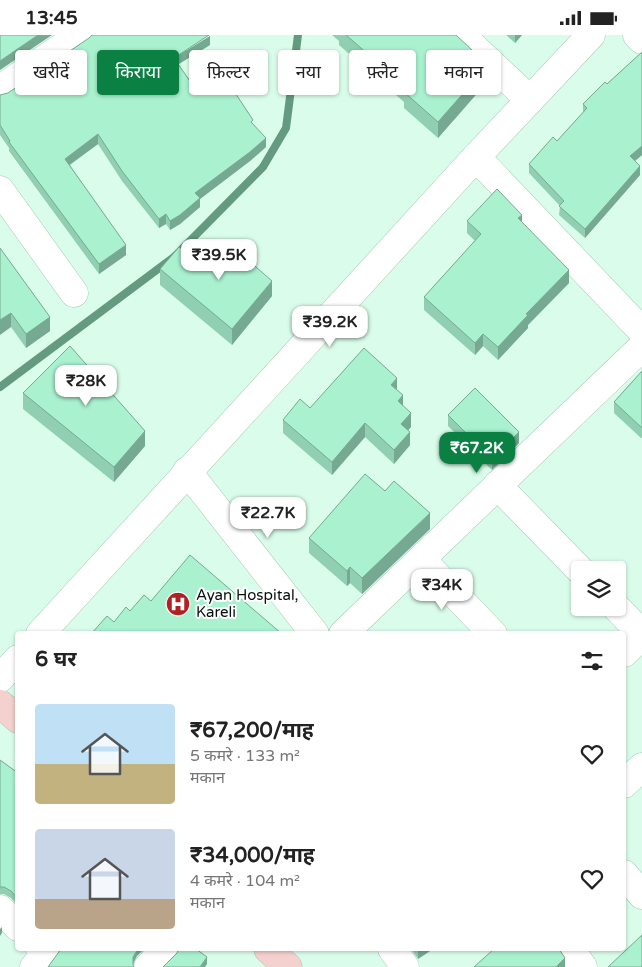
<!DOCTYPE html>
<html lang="hi">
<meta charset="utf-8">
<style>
body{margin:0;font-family:"Varela Round","Noto Sans Devanagari",sans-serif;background:#f2f2f2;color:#222;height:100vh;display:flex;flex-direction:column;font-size:19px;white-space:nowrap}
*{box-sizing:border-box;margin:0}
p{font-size:16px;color:#767676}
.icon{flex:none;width:28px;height:28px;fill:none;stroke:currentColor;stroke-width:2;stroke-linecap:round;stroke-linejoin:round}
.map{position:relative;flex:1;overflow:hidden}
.sheet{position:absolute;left:15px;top:596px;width:611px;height:320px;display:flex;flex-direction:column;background:#fff;border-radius:5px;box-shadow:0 1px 4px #0004}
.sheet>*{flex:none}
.guide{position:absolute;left:15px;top:15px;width:612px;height:45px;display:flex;gap:10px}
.tools{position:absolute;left:571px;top:526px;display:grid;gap:10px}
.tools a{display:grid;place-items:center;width:55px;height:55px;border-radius:5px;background:#fff;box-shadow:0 1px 4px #0004;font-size:25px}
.price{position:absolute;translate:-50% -42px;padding:0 11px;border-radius:10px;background:#fff;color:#222;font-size:16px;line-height:32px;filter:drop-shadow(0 1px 2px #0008)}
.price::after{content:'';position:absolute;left:50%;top:30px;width:15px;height:11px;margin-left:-8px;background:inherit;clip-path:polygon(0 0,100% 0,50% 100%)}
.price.current{background:#0b8043;color:#fff}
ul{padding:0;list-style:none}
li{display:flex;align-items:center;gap:15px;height:125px;padding:0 20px}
li span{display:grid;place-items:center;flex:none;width:140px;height:100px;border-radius:5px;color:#555}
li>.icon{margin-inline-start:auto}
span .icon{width:60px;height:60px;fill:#fffc;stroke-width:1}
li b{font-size:21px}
h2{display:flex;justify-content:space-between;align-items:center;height:60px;padding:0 20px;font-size:21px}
.tag{padding:0 18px;border-radius:5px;background:#fff;box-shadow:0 1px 4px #0004;font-size:18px;line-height:45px}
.tag.current{background:#0b8043;color:#fff}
.status{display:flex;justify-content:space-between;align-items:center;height:35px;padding:0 25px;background:#fff;direction:ltr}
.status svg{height:14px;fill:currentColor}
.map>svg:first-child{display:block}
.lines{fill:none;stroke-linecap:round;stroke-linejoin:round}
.stream{stroke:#649a80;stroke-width:8}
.minor-casing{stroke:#a7c9b8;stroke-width:29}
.secondary-casing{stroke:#a7c9b8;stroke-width:29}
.minor{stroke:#fff;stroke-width:28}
.secondary{stroke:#f4d0ce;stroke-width:28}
.wall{fill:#91cfb2}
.shaded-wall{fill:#76a991}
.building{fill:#a9f1cf;stroke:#76a991}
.labels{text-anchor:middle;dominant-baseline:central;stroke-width:4;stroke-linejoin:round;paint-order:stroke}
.poi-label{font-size:15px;fill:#05110b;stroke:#fff;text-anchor:start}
</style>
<div class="status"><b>13:45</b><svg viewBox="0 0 49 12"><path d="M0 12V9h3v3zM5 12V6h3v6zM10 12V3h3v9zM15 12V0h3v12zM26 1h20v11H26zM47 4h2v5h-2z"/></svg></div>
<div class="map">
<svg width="642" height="932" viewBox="0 0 642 932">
<rect width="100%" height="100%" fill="#dafdeb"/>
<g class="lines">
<path class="stream" d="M0,352L174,222L263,132L286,93L298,0"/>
<g class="minor-casing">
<g id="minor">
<path d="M461,0L530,65"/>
<path d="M637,0L642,5"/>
<path d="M0,54L80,0"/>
<path d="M476,122L642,296"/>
<path d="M0,155L74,258"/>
<path d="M187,436L315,599"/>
<path d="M497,450L580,535"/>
<path d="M421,524L493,599"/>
<path d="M616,572L642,599"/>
<path d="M40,599L476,122L591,0"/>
<path d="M343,599L642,312"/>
<path d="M624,618L642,601"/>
<path d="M0,643L18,624"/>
<path d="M624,749L642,732"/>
<path d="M624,839L642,860"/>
<path d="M0,874L18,892"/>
<path d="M392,914L405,932"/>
<path d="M570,914L583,932"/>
<path d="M34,932L45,919L40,914"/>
<path d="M148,932L165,914"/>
</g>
</g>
<g class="secondary-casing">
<g id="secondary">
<path d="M0,669L18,684"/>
<path d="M268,914L288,932"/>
</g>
</g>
<use href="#minor" class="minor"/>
<use href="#secondary" class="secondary"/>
</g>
<g class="wall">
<path d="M332,0H456L488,46L438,103L404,73V67L339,10V6Z"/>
<path d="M506,0H522L515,8Z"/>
<path d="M210,10L178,29L198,58L253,89L266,112L250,126L200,164V172L180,189L170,195L166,189L159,193L122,146L98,109L70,130L126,220L99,239L9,116V113L0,100V60Z"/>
<path d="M642,17V120L635,126L640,140L585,203L559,180L560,171L529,138V129L557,106L583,78V69L607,49Z"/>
<path d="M467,186L522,187L569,248L528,290V293L498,325L483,311L475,320L424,275V262L475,206L467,198Z"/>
<path d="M0,213L50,296L26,313L11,292Z"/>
<path d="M160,234L272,261L232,310L160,250Z"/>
<path d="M642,336V403H641L614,378V367Z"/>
<path d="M397,355L411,392L408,395L410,410L394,429L365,402L332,440L283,398V385Z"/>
<path d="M23,358L145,411L114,447L23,374Z"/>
<path d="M448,380L519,408L492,435L448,391Z"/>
<path d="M430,494L362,559L350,548L347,551L309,518V503Z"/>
<path d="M0,725L18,738V870L11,863L4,859H0Z"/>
<path d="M411,914H433L418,924Z"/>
</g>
<g class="shaded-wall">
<path d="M38,0H52L0,35V26Z"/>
<path d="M515,0H522L515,8Z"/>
<path d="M210,1V10L174,32V23Z"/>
<path d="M488,30V46L438,103V87Z"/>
<path d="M98,99V109L65,133V124Z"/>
<path d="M266,103V112L250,126L200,164V172L180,189L170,195V186L195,158Z"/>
<path d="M642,111V120L630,130V121Z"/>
<path d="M640,131V140L585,203V194Z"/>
<path d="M166,179V189L159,193V184Z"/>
<path d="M522,180V192L518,183Z"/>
<path d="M126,210V220L99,239V229Z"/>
<path d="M569,235V248L528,290V293L498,325V312L526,279Z"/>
<path d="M272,246V261L232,310V294Z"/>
<path d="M11,278V292L0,300V285Z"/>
<path d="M50,282V296L26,313V299Z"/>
<path d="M483,299V311L475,320V308Z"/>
<path d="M397,343V357L391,350Z"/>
<path d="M403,360V374L398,366Z"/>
<path d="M411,378V392L401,403V389Z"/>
<path d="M365,388V402L332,440V427Z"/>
<path d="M145,396V411L114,447V432Z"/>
<path d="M410,397V410L394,429V415Z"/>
<path d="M519,397V408L492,435V424Z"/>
<path d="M430,478V494L362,559V543Z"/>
<path d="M350,532V548L347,551V536Z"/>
<path d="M2,892V898L0,901V894Z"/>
<path d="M138,914H144L137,921L133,929V922Z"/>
<path d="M418,914H433L418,924Z"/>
<path d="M207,922V929L205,932H200Z"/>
<path d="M565,923V932H556Z"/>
</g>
<g class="building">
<path d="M0,0H38L0,26Z"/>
<path d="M92,0H209L174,23L198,58L224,41L253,85L251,87L266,103L250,117L195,158L200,163L180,180L170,186L166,179L159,184L122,136L98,99L65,124L126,210L99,229L9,107L10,106L0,90V60L8,58L89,3Z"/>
<path d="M346,0H456L488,30L438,87L404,57L407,53Z"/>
<path d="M642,17V111L630,121L640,131L585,194L559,171L564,166L529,129L553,102L557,106L587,73L583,69L605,47L607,49Z"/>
<path d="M497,154L522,180L518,183L569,235L526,279L528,280L498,312L483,299L475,308L424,262L481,199L467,186Z"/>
<path d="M224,204L272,246L232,294L160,234L179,212L200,229Z"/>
<path d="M0,213L50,282L26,299L11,278L0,285Z"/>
<path d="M70,311L145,396L114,432L23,358Z"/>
<path d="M364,313L397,343L391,350L403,360L398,366L411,378L401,389L410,397L394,415L365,388L332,427L283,385L300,364L310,373Z"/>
<path d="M642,336V392H641L614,367Z"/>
<path d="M475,353L519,397L492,424L448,380Z"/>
<path d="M365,439L385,456L394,446L430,478L362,543L350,532L347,536L309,503Z"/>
<path d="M190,520L282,599H91L107,581L114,587L126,572L130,576L144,560L151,566Z"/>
<path d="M0,725L18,738V864L11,856L4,852H0Z"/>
<path d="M642,900V932H608Z"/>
<path d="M61,914H138L133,922V930L134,932H48Z"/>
<path d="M179,914H196L207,922L200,932H163L177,918Z"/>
<path d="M494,914H559L565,923L556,932H474Z"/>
</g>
<defs>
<g id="hospital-disc" transform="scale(1.25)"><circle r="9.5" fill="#b12022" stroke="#fff"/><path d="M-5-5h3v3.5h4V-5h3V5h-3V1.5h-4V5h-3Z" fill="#fff"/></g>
</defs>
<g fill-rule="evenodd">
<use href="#hospital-disc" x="178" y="569"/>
</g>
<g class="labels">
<g class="poi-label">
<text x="196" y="560">Ayan Hospital,<tspan x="196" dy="17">Kareli</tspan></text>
</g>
</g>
</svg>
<div class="tools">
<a><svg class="icon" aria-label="layers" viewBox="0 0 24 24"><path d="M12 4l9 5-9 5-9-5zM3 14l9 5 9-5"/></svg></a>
</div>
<b class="price" style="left:219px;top:246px">₹39.5K</b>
<b class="price" style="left:330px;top:313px">₹39.2K</b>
<b class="price" style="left:86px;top:372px">₹28K</b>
<b class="price current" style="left:477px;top:439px">₹67.2K</b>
<b class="price" style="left:268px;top:504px">₹22.7K</b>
<b class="price" style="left:442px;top:576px">₹34K</b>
<div class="guide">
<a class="tag">खरीदें</a>
<a class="tag current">किराया</a>
<a class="tag">फ़िल्टर</a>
<a class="tag">नया</a>
<a class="tag">फ़्लैट</a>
<a class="tag">मकान</a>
</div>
<section class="sheet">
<h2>6 घर<svg class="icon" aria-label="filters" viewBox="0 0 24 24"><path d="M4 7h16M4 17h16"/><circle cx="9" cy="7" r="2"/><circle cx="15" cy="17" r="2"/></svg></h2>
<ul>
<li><span style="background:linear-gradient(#bfe0f5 60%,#c2b280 0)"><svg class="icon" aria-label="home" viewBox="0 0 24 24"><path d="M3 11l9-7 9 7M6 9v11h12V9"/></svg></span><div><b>₹67,200/माह</b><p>5 कमरे · 133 m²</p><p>मकान</p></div><svg class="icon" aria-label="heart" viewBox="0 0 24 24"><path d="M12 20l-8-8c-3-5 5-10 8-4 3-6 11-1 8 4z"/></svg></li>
<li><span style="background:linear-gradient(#c9d6e8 70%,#b9a48a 0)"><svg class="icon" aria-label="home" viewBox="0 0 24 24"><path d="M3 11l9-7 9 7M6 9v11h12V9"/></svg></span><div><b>₹34,000/माह</b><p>4 कमरे · 104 m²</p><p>मकान</p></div><svg class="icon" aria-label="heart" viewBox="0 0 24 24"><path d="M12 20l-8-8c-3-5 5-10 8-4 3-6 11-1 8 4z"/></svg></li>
</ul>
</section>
</div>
